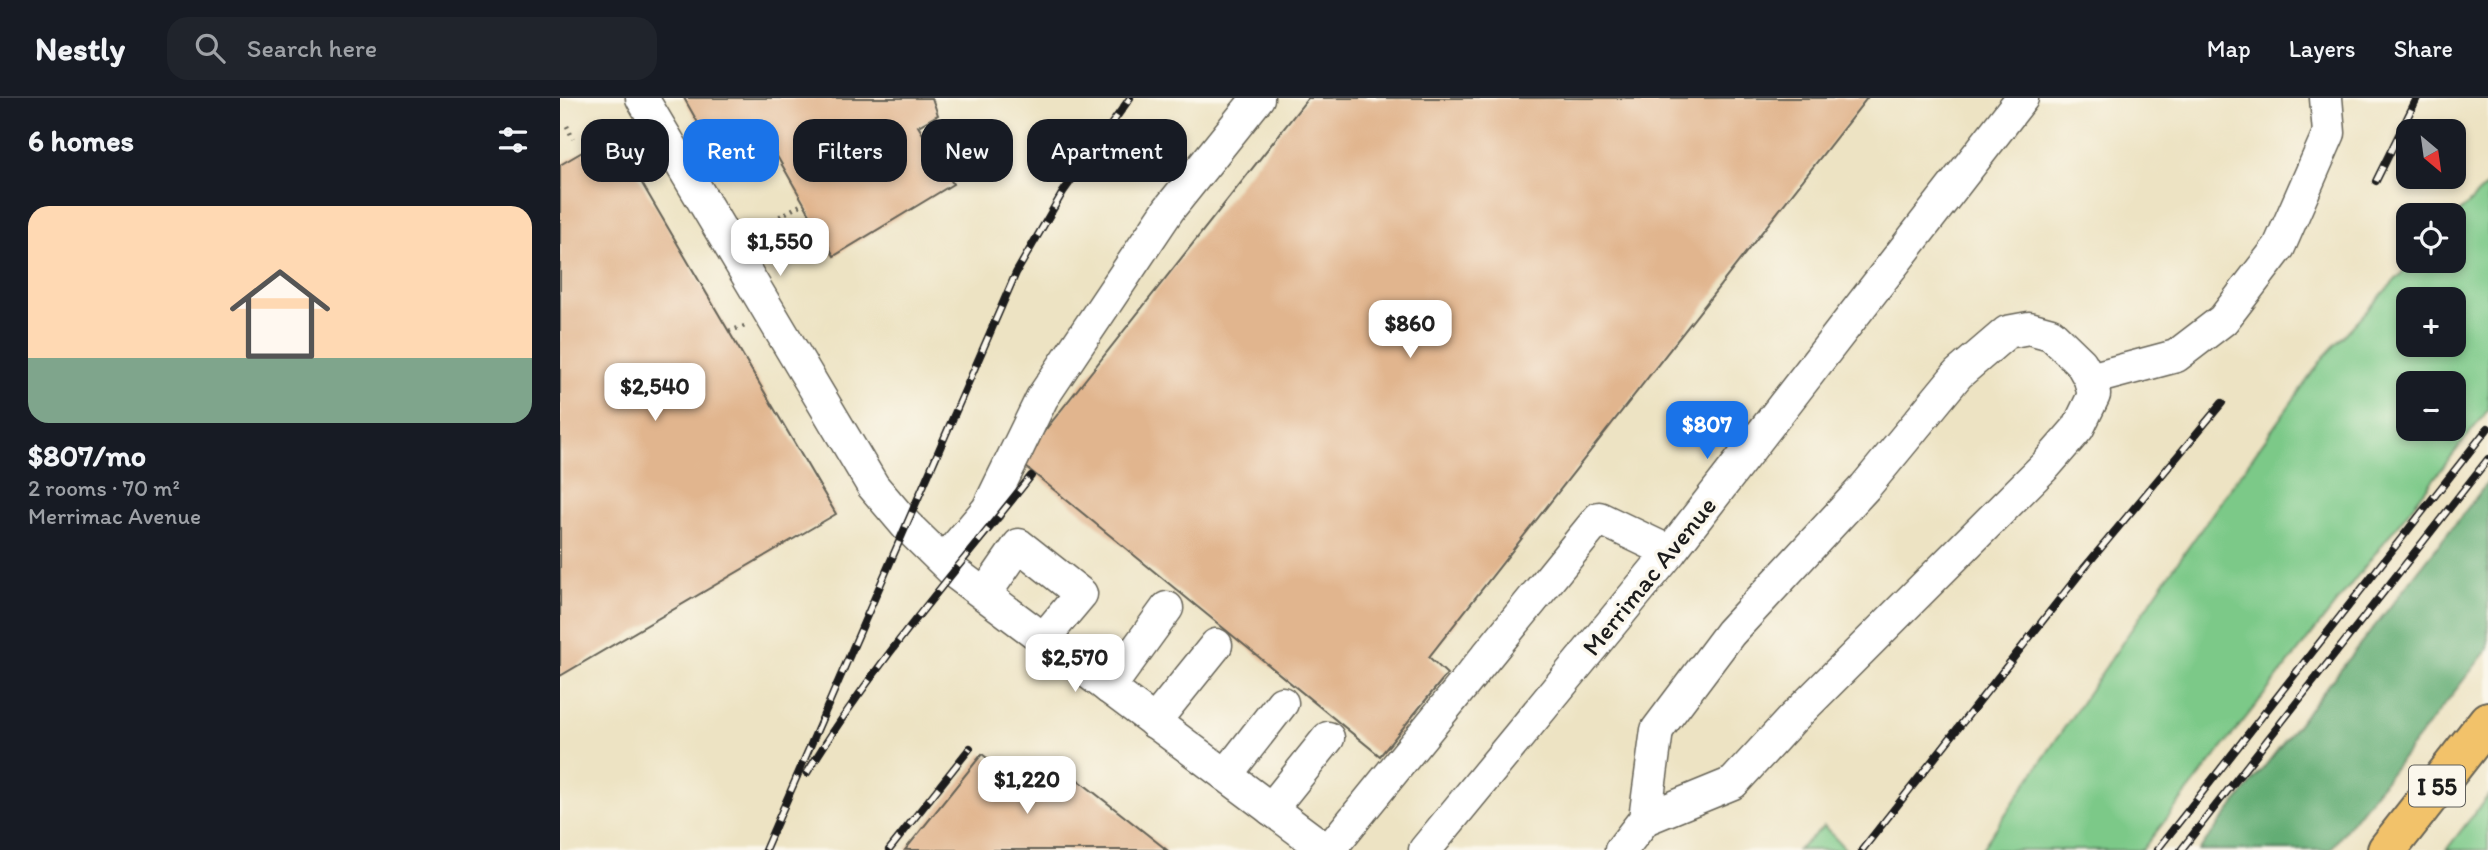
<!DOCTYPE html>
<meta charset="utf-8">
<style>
body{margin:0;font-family:Itim,sans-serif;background:#20242c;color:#f1f3f6;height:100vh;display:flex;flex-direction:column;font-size:26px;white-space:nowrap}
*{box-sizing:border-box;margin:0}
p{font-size:23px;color:#9ea1a6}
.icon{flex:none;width:38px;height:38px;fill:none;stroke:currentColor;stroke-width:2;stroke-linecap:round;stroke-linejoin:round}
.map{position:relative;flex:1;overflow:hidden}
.panel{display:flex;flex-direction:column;background:#171b24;width:560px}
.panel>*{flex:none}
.hud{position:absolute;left:21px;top:21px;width:665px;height:63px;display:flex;gap:14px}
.needle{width:46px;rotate:151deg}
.controls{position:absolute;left:1836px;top:21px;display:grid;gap:14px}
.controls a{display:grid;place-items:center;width:70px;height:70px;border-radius:14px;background:#171b24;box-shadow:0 4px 10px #0003;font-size:35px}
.price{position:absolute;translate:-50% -60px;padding:0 16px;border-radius:14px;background:#fff;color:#222;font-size:23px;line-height:46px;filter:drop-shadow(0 2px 4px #0008)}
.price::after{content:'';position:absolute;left:50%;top:42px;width:21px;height:16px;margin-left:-10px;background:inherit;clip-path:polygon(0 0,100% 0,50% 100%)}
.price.selected{background:#1a73e8;color:#fff}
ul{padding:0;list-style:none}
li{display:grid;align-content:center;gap:14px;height:371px;padding:0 28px}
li+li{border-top:2px solid #363941}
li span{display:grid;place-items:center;height:217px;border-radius:21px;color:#555}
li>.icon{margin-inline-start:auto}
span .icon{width:126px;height:126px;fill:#fffc;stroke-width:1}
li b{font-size:30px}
h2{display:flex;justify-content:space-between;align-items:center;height:84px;padding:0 28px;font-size:30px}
.tag{padding:0 24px;border-radius:21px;background:#171b24;box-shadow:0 4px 10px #0003;font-size:24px;line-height:63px}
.tag.selected{background:#1a73e8;color:#fff}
header{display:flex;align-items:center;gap:42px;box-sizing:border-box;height:98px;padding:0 35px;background:#171b24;border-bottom:2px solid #363941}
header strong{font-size:33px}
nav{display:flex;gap:38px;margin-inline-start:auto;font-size:24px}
.search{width:490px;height:63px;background:#20242c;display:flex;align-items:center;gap:18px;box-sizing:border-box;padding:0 24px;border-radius:21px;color:#9ea1a6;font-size:26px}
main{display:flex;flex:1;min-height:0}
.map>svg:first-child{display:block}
.green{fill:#7bc988;stroke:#4c7252;stroke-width:2;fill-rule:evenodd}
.forest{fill:#64ad74;stroke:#406448;stroke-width:2}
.building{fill:#e1b58e}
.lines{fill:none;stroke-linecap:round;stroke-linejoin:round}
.minor-casing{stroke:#656256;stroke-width:35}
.highway-casing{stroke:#656256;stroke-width:42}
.path{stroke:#656256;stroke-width:4.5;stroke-dasharray:2 5;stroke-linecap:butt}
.minor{stroke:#fff;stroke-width:32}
.highway{stroke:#f2c26a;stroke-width:38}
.rail-casing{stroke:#1c1c1c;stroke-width:8}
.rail{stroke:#fbf7ec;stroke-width:5;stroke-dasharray:16;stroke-linecap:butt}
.labels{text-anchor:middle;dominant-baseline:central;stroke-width:7;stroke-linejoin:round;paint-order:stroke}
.shield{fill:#fbf7ec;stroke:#5f5e5a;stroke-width:2}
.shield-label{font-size:24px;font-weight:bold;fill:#1c1c1c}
.street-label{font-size:26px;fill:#1c1c1c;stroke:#fbf7ec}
</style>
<header>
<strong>Nestly</strong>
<div class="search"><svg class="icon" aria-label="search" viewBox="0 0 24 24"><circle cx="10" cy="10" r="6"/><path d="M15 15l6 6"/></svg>Search here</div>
<nav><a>Map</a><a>Layers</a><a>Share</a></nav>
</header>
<main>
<section class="panel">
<h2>6 homes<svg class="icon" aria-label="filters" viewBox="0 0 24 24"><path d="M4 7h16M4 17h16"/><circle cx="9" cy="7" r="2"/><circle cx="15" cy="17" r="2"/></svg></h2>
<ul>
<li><span style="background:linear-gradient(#ffd9b3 70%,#7fa58c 0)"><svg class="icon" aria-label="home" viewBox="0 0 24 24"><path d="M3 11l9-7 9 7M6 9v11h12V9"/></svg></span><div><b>$807/mo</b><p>2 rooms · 70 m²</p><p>Merrimac Avenue</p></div></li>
</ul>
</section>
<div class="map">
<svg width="1928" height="752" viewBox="0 0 1928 752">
<rect width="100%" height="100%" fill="#fbf7ec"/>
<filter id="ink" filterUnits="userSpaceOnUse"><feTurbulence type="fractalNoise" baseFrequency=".0143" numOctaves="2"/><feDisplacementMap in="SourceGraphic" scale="14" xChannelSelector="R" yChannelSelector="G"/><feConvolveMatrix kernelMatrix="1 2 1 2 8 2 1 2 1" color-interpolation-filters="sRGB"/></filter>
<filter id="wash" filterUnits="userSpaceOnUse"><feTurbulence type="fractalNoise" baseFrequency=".00686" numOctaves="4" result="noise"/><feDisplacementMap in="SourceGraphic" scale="28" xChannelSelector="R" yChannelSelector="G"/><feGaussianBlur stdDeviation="1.57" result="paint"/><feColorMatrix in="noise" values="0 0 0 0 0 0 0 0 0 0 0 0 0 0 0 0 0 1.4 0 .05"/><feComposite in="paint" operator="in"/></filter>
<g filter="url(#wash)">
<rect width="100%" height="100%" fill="#ede3c3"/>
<g class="green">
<path d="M1928,86V312L1582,752H1421L1605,482L1763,260L1853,163H1894V120ZM1848,201H1894V247H1848ZM1848,285H1894V331H1848Z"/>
<path d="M1928,698V752H1886Z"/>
<path d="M1264,728L1286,752H1238Z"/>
</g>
<path class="forest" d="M1928,384V551L1770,752H1639Z"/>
<g id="blocks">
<g class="building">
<path d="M124,0H372L378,17L358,28L393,86L274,158L197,23L151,48Z"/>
<path d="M748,0H1307L869,559L887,576L820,658L460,364Z"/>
<path d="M53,36L276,416L0,578V67Z"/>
<path d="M422,656L470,694L494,663L607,752H345Z"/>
</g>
</g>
</g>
<g filter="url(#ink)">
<use href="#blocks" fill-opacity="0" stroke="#656256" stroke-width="2"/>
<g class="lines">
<g class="minor-casing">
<g id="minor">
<path d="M82,0L313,388L346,427L394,474L766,752"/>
<path d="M1530,281L1616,258L1663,222L1719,149L1769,35L1766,0"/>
<path d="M384,463L428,411L482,300L609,111L698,0"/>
<path d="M425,496L459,447L521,496L484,540"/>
<path d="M549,590L607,510"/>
<path d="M594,624L656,547"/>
<path d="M666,677L722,605"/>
<path d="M711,711L768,640"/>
<path d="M769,752L1039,420L1110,454"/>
<path d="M865,752L1110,454L1462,0"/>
<path d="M1061,752L1085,721L1173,685L1232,621L1486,367L1518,330L1534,297L1530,281L1521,265L1491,236L1469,230L1447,234L1398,276L1305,389L1170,535L1097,632L1085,721"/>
</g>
</g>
<g class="highway-casing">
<path id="highway" d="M1827,752L1928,623"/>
</g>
<g class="path">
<path d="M7,28L13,41"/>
<path d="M195,132L244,105"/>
<path d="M169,233L185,228"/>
</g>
<use href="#minor" class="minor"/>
<use href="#highway" class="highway"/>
<g class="rail-casing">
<g id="rail">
<path d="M1816,83L1857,0"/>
<path d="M247,675C311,569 394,475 471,378"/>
<path d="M205,752L456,175L503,94L570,0"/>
<path d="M329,752L410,650"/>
<path d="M1302,752L1525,469L1662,305"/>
<path d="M1597,752L1928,330"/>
<path d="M1621,752L1928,361"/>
</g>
</g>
<use href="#rail" class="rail"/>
</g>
</g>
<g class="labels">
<rect class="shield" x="1849" y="667.5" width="56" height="41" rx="5"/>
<g class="shield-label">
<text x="1877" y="688">I 55</text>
</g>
<g class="street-label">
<text transform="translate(1089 478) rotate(-51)">Merrimac Avenue</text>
</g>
</g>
</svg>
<div class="controls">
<a><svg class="needle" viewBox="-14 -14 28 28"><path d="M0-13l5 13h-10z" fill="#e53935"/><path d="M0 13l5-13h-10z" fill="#9ea1a6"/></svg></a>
<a><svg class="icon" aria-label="locate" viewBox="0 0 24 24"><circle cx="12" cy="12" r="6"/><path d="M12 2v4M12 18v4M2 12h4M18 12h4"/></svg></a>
<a>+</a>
<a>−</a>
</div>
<b class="price" style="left:220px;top:180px">$1,550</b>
<b class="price" style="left:850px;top:262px">$860</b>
<b class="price" style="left:95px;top:325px">$2,540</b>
<b class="price selected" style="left:1147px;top:363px">$807</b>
<b class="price" style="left:515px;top:596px">$2,570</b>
<b class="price" style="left:467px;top:718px">$1,220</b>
<div class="hud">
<a class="tag">Buy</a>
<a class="tag selected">Rent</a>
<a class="tag">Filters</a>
<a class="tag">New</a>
<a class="tag">Apartment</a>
</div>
</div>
</main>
